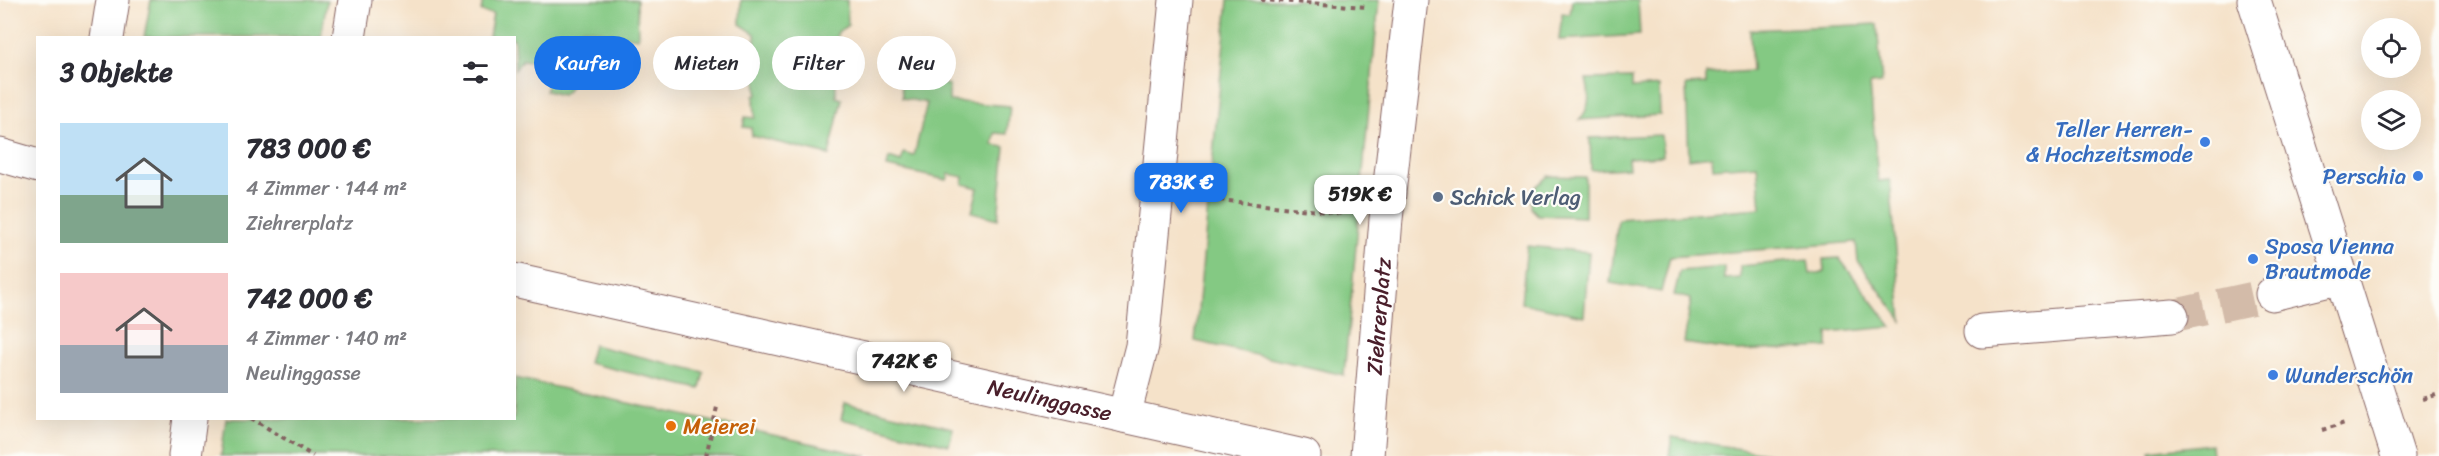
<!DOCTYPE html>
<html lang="de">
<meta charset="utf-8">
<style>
body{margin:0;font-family:Sriracha,sans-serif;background:#f2f2f3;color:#2b2b33;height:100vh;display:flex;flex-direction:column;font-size:22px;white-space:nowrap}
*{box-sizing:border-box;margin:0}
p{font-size:20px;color:#7c7c81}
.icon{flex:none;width:33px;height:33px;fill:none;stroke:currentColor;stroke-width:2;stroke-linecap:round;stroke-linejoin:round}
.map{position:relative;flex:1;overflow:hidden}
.details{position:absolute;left:36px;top:36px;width:480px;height:384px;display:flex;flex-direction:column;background:#fff;border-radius:0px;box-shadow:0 6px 24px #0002}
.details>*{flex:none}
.top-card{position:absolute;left:534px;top:36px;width:570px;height:54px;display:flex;gap:12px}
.controls{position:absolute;left:2361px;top:18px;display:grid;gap:12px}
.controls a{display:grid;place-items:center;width:60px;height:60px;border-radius:50%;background:#fff;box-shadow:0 6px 24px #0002;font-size:30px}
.price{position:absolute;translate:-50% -51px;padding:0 14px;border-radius:12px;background:#fff;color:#222;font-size:20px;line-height:39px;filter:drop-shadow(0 2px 3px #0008)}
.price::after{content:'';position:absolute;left:50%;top:36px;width:18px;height:14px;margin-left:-9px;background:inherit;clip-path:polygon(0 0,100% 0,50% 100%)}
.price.current{background:#1a73e8;color:#fff}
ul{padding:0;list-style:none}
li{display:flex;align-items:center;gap:18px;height:150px;padding:0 24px}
li span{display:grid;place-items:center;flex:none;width:168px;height:120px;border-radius:0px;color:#555}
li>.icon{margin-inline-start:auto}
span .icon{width:72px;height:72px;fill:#fffc;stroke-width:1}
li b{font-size:26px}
h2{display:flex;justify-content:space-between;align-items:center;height:72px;padding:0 24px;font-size:26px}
.tag{padding:0 21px;border-radius:27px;background:#fff;box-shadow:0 6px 24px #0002;font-size:21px;line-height:54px}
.tag.current{background:#1a73e8;color:#fff}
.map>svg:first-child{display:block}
.green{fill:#84c983;stroke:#677457;stroke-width:1.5}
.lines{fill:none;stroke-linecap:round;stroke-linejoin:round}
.minor-tunnel{stroke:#d3bba9;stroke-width:33;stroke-dasharray:33 16;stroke-linecap:butt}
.minor-casing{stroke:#866362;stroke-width:35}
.major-casing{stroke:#866362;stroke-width:35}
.path{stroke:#866362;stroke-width:4;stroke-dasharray:4.5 4.5;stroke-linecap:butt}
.minor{stroke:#fff;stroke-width:33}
.major{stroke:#fff;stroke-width:33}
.shop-dot{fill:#3f7fe0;stroke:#fdfcf7;stroke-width:2}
.service-dot{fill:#5c6f8a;stroke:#fdfcf7;stroke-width:2}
.food-dot{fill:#e8710a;stroke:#fdfcf7;stroke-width:2}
.labels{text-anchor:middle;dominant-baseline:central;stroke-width:4.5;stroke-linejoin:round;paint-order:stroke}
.shop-label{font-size:22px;fill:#366cbe;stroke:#fdfcf7;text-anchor:end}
.service-label{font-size:22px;fill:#4e5e75;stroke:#fdfcf7;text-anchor:start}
.street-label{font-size:22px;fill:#4a1f2b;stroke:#fdfcf7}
.food-label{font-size:22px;fill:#c56008;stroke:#fdfcf7;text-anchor:start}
</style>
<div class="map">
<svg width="2439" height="456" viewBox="0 0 2439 456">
<rect width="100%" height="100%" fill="#fdfcf7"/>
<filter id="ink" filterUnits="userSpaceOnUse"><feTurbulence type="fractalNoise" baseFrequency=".0167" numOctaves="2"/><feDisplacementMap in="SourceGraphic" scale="12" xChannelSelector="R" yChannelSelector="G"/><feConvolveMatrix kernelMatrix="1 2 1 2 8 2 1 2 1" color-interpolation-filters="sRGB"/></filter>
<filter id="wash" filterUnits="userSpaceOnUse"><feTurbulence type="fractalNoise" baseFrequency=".008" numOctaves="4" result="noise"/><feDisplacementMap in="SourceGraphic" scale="24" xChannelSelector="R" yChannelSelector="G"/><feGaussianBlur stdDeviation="1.35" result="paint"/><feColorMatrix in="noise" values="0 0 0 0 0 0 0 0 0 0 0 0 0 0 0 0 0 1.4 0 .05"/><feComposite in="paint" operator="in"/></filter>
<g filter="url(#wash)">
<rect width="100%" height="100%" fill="#f5e2c9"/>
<g class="green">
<path d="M151,0H327L321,37H144Z"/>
<path d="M483,0H637L638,38L582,28L569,89L562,95L546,91L549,71L540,62L522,60L515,70L514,38L489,37L493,14L481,12Z"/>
<path d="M741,0H847L848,25L838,32L835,41L836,97L842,99L829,155L752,136L751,128L743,127L745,117L755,118L754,96L757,95L755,34L740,24Z"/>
<path d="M1228,0H1379L1344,375L1195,341Z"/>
<path d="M1572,0H1638L1640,35L1559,40L1562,13L1570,14Z"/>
<path d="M1877,24L1882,83L1870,84L1878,181L1890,180L1902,321L1858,261L1856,242L1670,257L1661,292L1610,283L1618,219L1761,208L1757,165L1713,168L1712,156L1689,159L1686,85L1706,84V74L1752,71L1750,30Z"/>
<path d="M1632,78V88L1659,86L1660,115L1579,120C1591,108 1590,95 1586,79Z"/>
<path d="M943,80V84L949,85V101L1010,106L1007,134L995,133L993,145L1005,147L998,219L972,212L978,188L963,184L964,177L949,174L947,180L887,167L889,158L901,162L904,153L914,156L927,103L902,98L901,82Z"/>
<path d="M1661,135L1663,156L1628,158L1629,168L1591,170L1590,138Z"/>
<path d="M1548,176L1585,177V217L1538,215L1531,208V191Z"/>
<path d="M1527,246L1589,252L1584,316L1521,303Z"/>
<path d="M1839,258L1892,327L1828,333V347L1737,351L1684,343L1691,299L1674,295L1680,271L1724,267V279L1740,278V266L1808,260L1810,274L1824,272L1823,259Z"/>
<path d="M593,345L704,372L700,389L588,363Z"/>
<path d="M515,378L868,456H221L226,419L514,418Z"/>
<path d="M845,403L953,428L949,445L841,419Z"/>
<path d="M1672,437L1781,456H1669Z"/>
<path d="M2211,444L2212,456H2151L2150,451Z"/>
</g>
</g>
<g filter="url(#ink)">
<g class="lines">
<path class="minor-tunnel" d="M2172,316L2272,294"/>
<g class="minor-casing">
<g id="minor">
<path d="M107,38L113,0"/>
<path d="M349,38L355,0"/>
<path d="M0,155L38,166"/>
<path id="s1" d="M514,280L1304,456"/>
<path d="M2272,294L2342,277"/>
<path d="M1982,331L2172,316"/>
<path d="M1124,416L1142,346L1176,0"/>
<path d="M185,456L190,418"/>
<path id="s2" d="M1367,456L1386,219L1411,0"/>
</g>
</g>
<g class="major-casing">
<path id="major" d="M2254,0L2398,456"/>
</g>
<g class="path">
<path d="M1261,0L1367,7"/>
<path d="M1202,198L1344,214"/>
<path d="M2423,399L2439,394"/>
<path d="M251,418L313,456"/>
<path d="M2322,430L2345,423"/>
<path d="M706,456L717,407"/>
</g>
<use href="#minor" class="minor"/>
<use href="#major" class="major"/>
</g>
</g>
<g class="shop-dot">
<circle cx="2205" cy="142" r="6"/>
<circle cx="2418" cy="176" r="6"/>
<circle cx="2253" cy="259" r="6"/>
<circle cx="2273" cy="375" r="6"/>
</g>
<circle class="service-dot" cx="1438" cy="197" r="6"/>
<circle class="food-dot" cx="671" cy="426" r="6"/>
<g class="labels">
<g class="shop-label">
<text x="2193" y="129">Teller Herren-<tspan x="2193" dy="25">&amp; Hochzeitsmode</tspan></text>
<text x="2406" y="176">Perschia</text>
<text x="2265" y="246" text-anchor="start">Sposa Vienna<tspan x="2265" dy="25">Brautmode</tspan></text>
<text x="2285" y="375" text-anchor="start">Wunderschön</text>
</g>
<g class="service-label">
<text x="1450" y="197">Schick Verlag</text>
</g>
<g class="street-label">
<text stroke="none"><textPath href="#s2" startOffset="140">Ziehrerplatz</textPath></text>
<text stroke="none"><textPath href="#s1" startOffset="549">Neulinggasse</textPath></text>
</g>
<g class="food-label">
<text x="683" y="426">Meierei</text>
</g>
</g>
</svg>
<div class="controls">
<a><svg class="icon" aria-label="locate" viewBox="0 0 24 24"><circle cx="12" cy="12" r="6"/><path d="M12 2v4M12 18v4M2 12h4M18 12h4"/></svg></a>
<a><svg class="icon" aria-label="layers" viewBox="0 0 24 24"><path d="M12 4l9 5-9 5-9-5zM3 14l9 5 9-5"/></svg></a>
</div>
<b class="price current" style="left:1181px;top:214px">783K €</b>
<b class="price" style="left:1360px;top:226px">519K €</b>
<b class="price" style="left:904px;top:393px">742K €</b>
<div class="top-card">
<a class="tag current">Kaufen</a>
<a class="tag">Mieten</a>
<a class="tag">Filter</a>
<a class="tag">Neu</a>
</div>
<section class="details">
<h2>3 Objekte<svg class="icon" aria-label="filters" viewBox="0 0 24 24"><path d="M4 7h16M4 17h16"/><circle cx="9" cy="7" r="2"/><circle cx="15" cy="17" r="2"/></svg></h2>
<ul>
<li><span style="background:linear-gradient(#bfe0f5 60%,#7fa58c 0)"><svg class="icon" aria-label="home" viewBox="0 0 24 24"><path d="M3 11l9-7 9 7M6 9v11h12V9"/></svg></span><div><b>783 000 €</b><p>4 Zimmer · 144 m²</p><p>Ziehrerplatz</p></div></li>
<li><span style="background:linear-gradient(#f6c9c9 60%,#9aa5b1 0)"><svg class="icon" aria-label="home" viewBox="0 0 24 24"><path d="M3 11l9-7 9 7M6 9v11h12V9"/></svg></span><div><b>742 000 €</b><p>4 Zimmer · 140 m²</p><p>Neulinggasse</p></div></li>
</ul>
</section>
</div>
